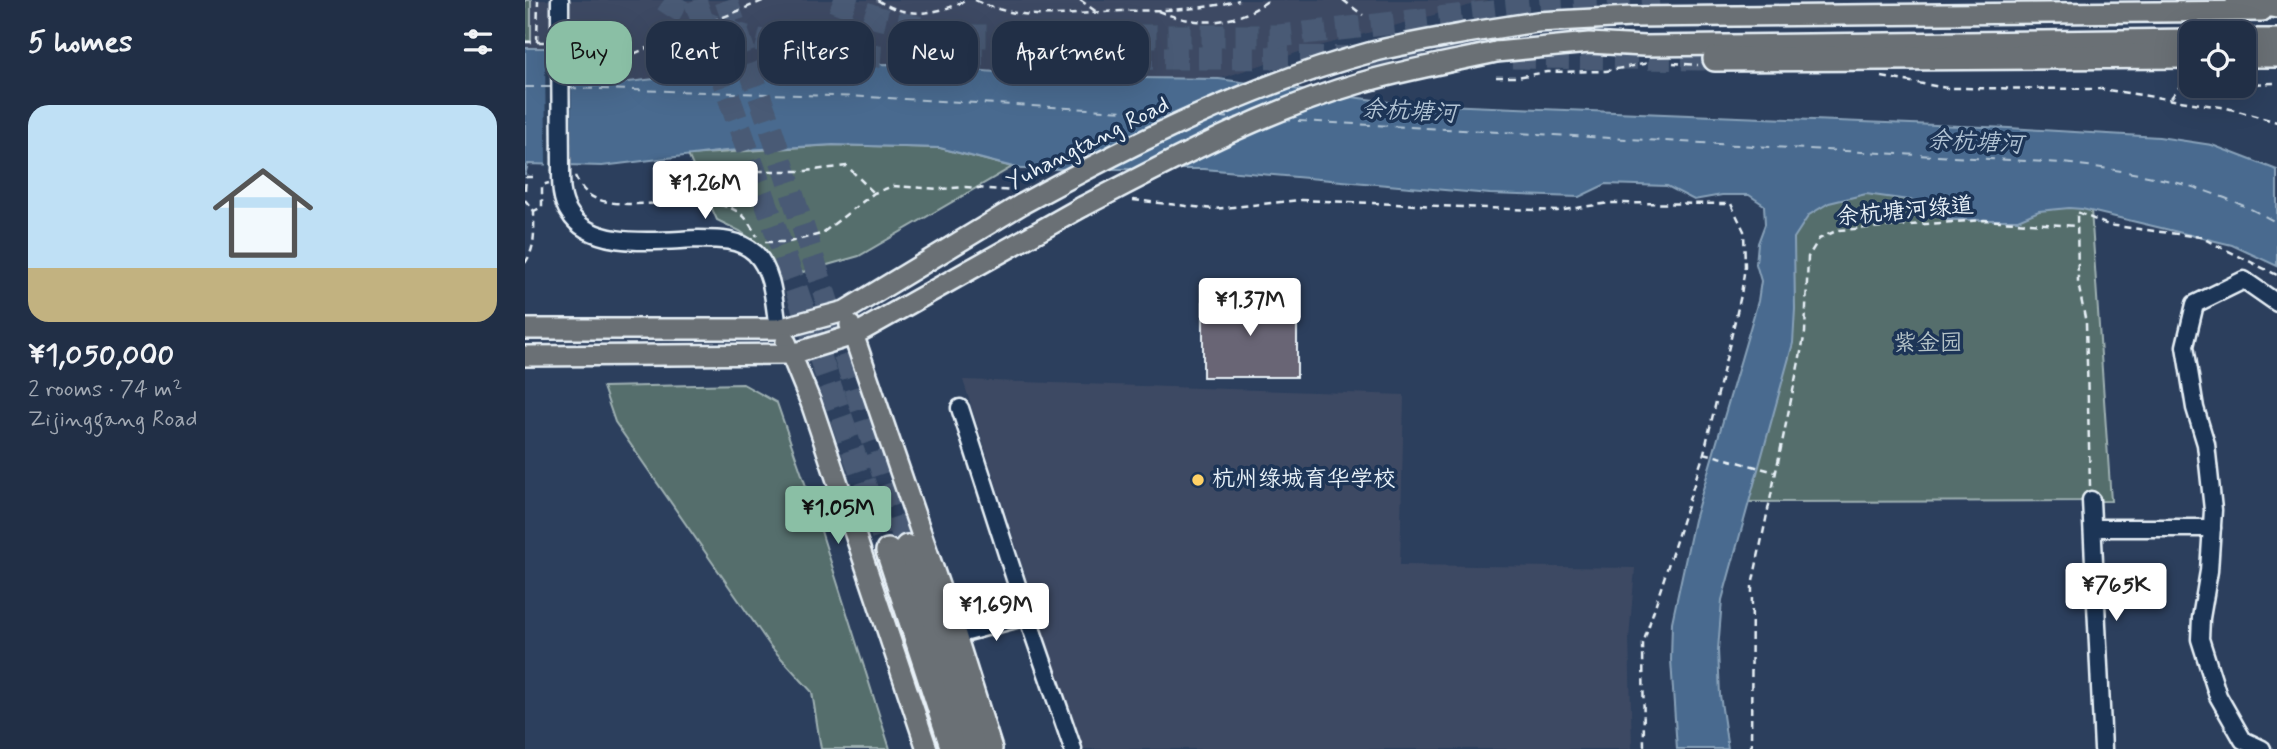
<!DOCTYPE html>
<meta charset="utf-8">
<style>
body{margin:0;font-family:Mynerve,"LXGW WenKai TC",sans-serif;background:#2d3b51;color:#f1f3f6;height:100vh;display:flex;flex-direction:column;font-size:26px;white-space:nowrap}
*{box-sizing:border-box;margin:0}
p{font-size:23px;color:#a2a9b3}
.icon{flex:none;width:38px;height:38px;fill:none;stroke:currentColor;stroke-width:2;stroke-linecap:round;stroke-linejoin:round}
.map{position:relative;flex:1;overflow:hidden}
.details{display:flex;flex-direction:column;background:#212f46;width:525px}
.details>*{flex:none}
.guide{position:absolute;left:21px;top:21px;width:665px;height:63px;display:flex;gap:14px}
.buttons{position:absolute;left:1654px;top:21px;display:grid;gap:14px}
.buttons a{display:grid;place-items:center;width:77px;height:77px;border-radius:14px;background:#212f46;box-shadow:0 7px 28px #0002,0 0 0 2px #3e4a5f;font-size:35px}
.price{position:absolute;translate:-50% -60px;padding:0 16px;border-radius:7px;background:#fff;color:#222;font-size:23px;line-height:46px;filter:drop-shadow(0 2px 4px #0008)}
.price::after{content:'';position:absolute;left:50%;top:42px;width:21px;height:16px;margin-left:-10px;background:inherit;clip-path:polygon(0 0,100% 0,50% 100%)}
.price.on{background:#8abfa5;color:#111}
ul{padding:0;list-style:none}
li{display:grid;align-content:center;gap:14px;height:371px;padding:0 28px}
li span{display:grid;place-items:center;height:217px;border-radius:21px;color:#555}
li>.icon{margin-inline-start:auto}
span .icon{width:126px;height:126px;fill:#fffc;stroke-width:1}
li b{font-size:30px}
h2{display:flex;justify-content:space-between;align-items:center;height:84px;padding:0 28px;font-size:30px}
.chip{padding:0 24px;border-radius:21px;background:#212f46;box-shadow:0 7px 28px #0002,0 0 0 2px #3e4a5f;font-size:24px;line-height:63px}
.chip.on{background:#8abfa5;color:#111}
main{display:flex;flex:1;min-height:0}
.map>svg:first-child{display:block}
.built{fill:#3e4a64}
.green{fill:#556e6c;stroke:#9eb0b2;stroke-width:2}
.water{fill:#486b8f;stroke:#88a1b9;stroke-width:2}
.pier{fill:#2c3f5d}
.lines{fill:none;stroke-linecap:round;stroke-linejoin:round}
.ferry{stroke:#b0c2d3;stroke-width:2;stroke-dasharray:9 7;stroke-linecap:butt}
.building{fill:#696575;stroke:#e8f1f8;stroke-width:2}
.highway-tunnel{stroke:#485a74;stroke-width:23;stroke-dasharray:23 11;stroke-linecap:butt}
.minor-casing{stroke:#e8f1f8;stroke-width:21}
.major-casing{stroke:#e8f1f8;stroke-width:24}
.highway-casing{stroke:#e8f1f8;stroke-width:28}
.path{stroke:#e8f1f8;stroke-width:2.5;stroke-dasharray:7 5;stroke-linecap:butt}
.minor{stroke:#1d3557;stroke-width:16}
.major{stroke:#6a7074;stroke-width:19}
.highway{stroke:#6a7074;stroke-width:23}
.minor-bridge-casing{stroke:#e8f1f8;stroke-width:21;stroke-linecap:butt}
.major-bridge-casing{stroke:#e8f1f8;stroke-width:24;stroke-linecap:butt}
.minor-bridge{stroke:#1d3557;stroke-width:16}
.major-bridge{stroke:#6a7074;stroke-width:19}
.poi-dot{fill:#ffd166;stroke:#1d3557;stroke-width:2.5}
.labels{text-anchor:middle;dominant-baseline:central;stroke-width:7;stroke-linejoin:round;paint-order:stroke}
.street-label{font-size:23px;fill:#e8f1f8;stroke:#1d3557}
.park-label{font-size:23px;fill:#b5c3c7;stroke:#1d3557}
.poi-label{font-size:23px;fill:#e8f1f8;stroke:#1d3557;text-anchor:start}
.water-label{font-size:24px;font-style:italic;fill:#b0c2d3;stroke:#1d3557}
</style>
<main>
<section class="details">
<h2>5 homes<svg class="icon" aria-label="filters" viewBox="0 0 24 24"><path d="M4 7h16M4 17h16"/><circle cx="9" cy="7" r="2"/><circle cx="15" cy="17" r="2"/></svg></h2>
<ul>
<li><span style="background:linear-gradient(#bfe0f5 75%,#c2b280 0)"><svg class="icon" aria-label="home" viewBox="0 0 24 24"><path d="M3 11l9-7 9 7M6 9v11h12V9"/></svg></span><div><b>¥1,050,000</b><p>2 rooms · 74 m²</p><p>Zijinggang Road</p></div></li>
</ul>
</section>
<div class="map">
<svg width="1752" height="749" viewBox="0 0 1752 749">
<rect width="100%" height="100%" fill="#2c3f5d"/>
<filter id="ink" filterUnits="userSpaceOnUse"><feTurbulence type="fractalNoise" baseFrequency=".0143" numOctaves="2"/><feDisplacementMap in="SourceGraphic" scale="14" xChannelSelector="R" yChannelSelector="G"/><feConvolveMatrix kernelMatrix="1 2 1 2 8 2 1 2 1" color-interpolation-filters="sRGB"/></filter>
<g filter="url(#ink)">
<g class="built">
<path d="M0,0H964L780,50L694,79L538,77L366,64L252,65L69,86L51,68L49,48H0Z"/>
<path d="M438,380L879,395L875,565L1110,568L1104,638L1107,749H556Z"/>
</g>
<g class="green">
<rect x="0" y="0" width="6" height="41"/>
<path d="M308,145L415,148L487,167L334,256L253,279L238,248L215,231L192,220L163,155Z"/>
<path d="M1294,179L1565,195L1586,501L1214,502L1263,230Z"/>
<path d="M218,384L252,403L290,512L365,749H296L287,692L246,647L90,422L78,387Z"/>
</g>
<path class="water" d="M0,48H49L51,68L69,86L252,65L366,64L538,77L694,79L871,103L1484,128L1634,137L1687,145L1752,170V266L1707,245L1557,209L1544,208L1514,211L1493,220H1422L1418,205L1341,194L1304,203L1284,215L1269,238L1270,309L1268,343L1197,600L1193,650L1195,695L1203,749H1152L1146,660L1147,622L1169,520L1233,301L1236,281L1231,264L1233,243L1240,224L1239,205L1224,195H1197L1169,200L1142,186L1081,184L1054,197L965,194L679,169H496L415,148L308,145L200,151L77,166L3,164L0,175Z"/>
<path class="pier" d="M20,44H46L47,169L21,168Z"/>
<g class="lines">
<g class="ferry">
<path d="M0,87H27"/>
<path d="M43,88L344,97L653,114"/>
<path d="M694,117L716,118"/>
<path d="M757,120L1538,163C1614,172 1685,184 1752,223"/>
</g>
</g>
<path class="building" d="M772,299V377H678V300Z"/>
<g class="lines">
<g class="highway-tunnel">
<path d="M139,0C209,50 318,54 402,59L928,57"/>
<path d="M170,0L363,551"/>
<path d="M201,0L247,132L382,547"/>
<path d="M308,0L353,18L432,36H753L1029,5L1134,0"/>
<path d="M987,57L1190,59"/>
</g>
<g class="minor-casing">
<g id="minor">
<path d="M35,36V0"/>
<path d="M36,171C36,185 36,200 44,212C66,251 136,240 174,239C193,239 215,239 230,253C249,272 249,304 253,329"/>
<path d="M435,408L502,616L548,749"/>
<path d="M1566,500L1578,749"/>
<path d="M1568,528H1687"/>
<path d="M431,635L502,616"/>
<path d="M1737,749L1718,740L1693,696L1675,639L1676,618L1684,571L1688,510L1681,444L1670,408L1660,346L1670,304L1719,280L1752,303"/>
</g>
</g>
<g class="major-casing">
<g id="major">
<path d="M941,33L1012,22L1107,17L1737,11"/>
<path d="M1718,39H1752"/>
<path d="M971,52L1064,43L1119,46L1666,39"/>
<path d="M325,325L431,635L467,749"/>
<path d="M0,329H253L320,311L497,204"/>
<path d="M261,342L286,403L402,749"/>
<path d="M0,356L267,354L329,335L557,207"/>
</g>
</g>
<g class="highway-casing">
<g id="highway">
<path d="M1713,0L1752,6"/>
<path d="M1718,55H1752"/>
<path d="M1190,59L1666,56"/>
<path d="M382,547L449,749"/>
<path d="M363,551L428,749"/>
</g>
</g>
<g class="path">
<path d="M352,0C383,19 410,15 442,0"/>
<path d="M450,0C499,24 544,13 597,11C635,10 676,11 714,0"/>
<path d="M555,0L573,13"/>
<path d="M818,0L838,15"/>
<path d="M633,11C673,27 709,26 744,0"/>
<path d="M48,41L58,44L62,55L69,60L96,59L240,0"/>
<path d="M0,42H21"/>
<path d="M12,42L13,0"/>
<path d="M1148,63L1173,65"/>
<path d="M971,77H992L1022,72L1081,71L1124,63"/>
<path d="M1357,77L1422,88L1576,89L1702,108L1752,122"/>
<path d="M1718,84L1752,83"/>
<path d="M1646,98L1658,82H1666"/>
<path d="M50,176C55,186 61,195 72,199C108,213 185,190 216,214C223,219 227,229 232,236"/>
<path d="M1,177H12"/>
<path d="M0,190L1,177"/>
<path d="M0,200L9,211L17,207V185L24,183"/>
<path d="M608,200L688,209L776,200L1032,211L1084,203L1206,204L1219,231L1220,266L1216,295L1179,453L1118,644L1119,749"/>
<path d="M206,208L215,196L220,178L224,173L233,171H281L322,166L349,193"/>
<path d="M240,242H264L296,234L349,193L368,186L415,189L440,187L489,191"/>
<path d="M0,263C11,248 9,229 9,211"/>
<path d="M1179,453L1250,472"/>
<path d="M1565,486L1561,323L1553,283L1552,212L1583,225L1675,237L1752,275"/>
<path d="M1226,749L1227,586L1280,333L1283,257L1294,239L1313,230L1459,220L1552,226"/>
</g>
<use href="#minor" class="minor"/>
<use href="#major" class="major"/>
<use href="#highway" class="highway"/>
<g class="minor-bridge-casing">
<path id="minor-bridge" d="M35,36L36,171"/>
</g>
<g class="major-bridge-casing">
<g id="major-bridge">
<path d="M497,204C608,143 724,85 847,52C878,44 910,39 941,33"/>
<path d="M557,207C646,161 738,111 835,83C879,70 926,62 971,52"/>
</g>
</g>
<use href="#minor-bridge" class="minor-bridge"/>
<use href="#major-bridge" class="major-bridge"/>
</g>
</g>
<circle class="poi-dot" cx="673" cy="480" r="7"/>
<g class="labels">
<g class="street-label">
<text transform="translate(563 144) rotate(-27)">Yuhangtang Road</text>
<text transform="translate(1380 212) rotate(-5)">余杭塘河绿道</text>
</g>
<g class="park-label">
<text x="1403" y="344">紫金园</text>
</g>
<g class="poi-label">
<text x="687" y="480">杭州绿城育华学校</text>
</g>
<g class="water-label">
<text transform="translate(884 112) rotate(3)">余杭塘河</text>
<text transform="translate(1450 143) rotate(3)">余杭塘河</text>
</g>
</g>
</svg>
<div class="buttons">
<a><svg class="icon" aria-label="locate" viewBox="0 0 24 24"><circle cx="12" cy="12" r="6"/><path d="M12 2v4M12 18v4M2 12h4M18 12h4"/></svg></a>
</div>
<b class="price" style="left:180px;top:221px">¥1.26M</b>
<b class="price" style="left:725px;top:338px">¥1.37M</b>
<b class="price on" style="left:313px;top:546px">¥1.05M</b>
<b class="price" style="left:1591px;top:623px">¥765K</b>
<b class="price" style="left:471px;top:643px">¥1.69M</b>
<div class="guide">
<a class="chip on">Buy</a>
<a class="chip">Rent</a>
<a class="chip">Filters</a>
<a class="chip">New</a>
<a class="chip">Apartment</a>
</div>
</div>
</main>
